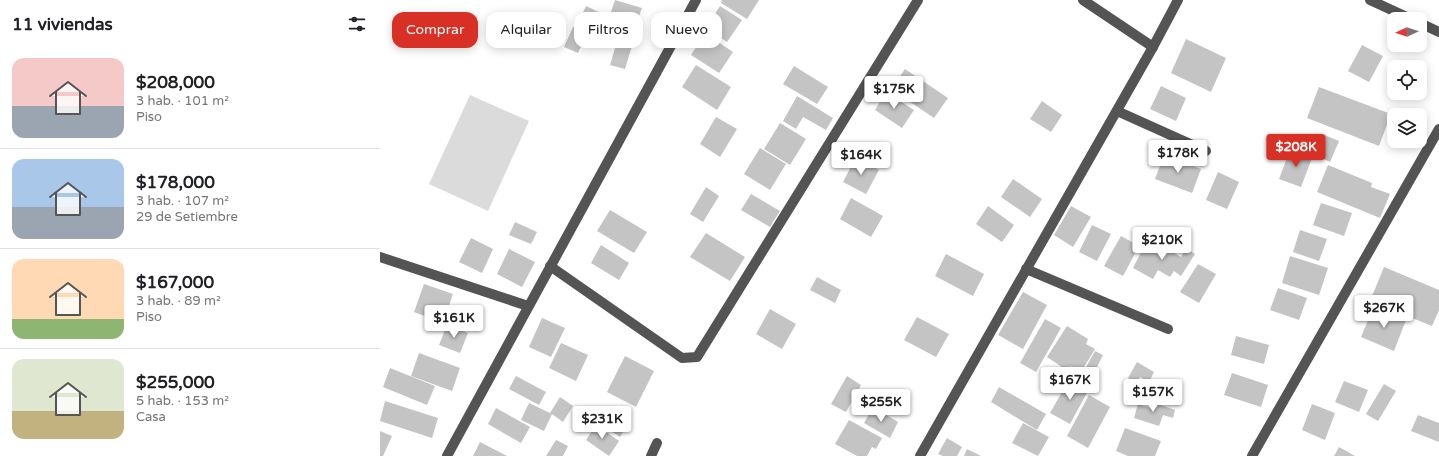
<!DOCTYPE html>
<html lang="es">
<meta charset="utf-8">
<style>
body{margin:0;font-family:"Varela Round",sans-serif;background:#f2f2f2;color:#202124;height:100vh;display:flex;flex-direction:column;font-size:15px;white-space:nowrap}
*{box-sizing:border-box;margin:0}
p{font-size:13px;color:#757577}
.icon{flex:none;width:22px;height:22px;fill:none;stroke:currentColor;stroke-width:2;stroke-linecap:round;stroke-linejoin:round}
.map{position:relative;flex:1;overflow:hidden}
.sheet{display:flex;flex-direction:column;background:#fff;width:380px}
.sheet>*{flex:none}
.top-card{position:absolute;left:12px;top:12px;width:380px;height:36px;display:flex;gap:8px}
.needle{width:26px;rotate:267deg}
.buttons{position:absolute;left:1007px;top:12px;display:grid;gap:8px}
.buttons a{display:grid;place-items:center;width:40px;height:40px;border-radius:8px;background:#fff;box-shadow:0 2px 10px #0003;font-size:20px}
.price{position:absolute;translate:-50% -34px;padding:0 9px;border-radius:4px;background:#fff;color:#222;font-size:13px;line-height:26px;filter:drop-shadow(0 1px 2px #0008)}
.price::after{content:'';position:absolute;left:50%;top:24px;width:12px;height:9px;margin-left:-6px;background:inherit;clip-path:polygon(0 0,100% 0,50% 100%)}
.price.current{background:#d93025;color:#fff}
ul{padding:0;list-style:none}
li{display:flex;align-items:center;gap:12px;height:100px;padding:0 12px}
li+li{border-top:1px solid #e0e0e0}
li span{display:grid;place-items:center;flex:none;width:112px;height:80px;border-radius:12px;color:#555}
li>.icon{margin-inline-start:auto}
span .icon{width:48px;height:48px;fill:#fffc;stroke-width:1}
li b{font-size:17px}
h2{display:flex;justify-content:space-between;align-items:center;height:48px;padding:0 12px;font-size:17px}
.tag{padding:0 14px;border-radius:12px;background:#fff;box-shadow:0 2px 10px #0003;font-size:14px;line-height:36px}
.tag.current{background:#d93025;color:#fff}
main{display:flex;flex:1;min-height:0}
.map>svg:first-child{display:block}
.green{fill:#dbdbdb}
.building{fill:#c4c4c4}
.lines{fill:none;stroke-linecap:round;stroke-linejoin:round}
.minor{stroke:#545454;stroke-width:10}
</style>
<main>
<section class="sheet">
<h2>11 viviendas<svg class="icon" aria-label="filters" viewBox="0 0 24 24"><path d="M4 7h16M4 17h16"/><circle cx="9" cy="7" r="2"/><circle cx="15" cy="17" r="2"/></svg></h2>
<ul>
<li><span style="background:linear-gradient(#f6c9c9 60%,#9aa5b1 0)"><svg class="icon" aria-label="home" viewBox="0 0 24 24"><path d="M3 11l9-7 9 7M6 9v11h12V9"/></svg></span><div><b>$208,000</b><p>3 hab. · 101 m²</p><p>Piso</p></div></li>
<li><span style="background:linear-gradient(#a9c7e8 60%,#9aa5b1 0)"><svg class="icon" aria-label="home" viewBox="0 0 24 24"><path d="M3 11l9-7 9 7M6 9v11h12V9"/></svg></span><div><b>$178,000</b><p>3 hab. · 107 m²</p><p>29 de Setiembre</p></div></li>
<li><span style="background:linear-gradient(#ffd9b3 75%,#8fb573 0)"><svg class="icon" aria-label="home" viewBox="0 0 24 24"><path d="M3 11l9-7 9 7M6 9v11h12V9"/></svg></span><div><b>$167,000</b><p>3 hab. · 89 m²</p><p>Piso</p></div></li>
<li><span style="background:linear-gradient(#dfe7d0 65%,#c2b280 0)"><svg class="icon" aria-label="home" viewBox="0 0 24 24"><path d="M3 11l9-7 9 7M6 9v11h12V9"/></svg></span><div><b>$255,000</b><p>5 hab. · 153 m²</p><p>Casa</p></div></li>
</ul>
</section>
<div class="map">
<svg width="1059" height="456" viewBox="0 0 1059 456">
<rect width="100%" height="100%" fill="#fff"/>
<path class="green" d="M90,95L149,121L108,211L49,184Z"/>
<g class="building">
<path d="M235,0L262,8L255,27L229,18Z"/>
<path d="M342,0H379L367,19L341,3Z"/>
<path d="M206,6L221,13L215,26L200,19Z"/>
<path d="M340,6L362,20L347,42L326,28Z"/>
<path d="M193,27L207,33L198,53L184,47Z"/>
<path d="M240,31L255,36L245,69L230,65Z"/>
<path d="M325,33L353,52L339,73L311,55Z"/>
<path d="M806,39L846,58L831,92L791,73Z"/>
<path d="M982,45L1003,56L989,82L968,71Z"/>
<path d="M316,65L351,87L337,110L302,87Z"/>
<path d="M414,66L448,87L437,104L403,84Z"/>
<path d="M525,69L568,98L554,118L511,89Z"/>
<path d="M781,86L806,98L796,121L770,109Z"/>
<path d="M939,87L1011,114L999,146L927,118Z"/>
<path d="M506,92L534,110L522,128L495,110Z"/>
<path d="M417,96L453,118L446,130L423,117L416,129L403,121Z"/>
<path d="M662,101L682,115L671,132L650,119Z"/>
<path d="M336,117L357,129L340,157L320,144Z"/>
<path d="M400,123L426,139L410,165L384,149Z"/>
<path d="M942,134L959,141L950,162L933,154Z"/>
<path d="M380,148L406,164L390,190L364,174Z"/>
<path d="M910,150L932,158L921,187L899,179Z"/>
<path d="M784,155L821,169L812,193L775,179Z"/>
<path d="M476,157L499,170L486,194L463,182Z"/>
<path d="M948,165L992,183L991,187L1010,194L1000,218L937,192Z"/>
<path d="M838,172L859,182L847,209L826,200Z"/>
<path d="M633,179L662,199L650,217L621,197Z"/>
<path d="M326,187L339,196L323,222L310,214Z"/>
<path d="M371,194L400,211L390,227L361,210Z"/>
<path d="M471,198L503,216L491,237L460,219Z"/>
<path d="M941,203L972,213L964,236L933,225Z"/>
<path d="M608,206L634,225L622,242L596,224Z"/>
<path d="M691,206L711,217L693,247L674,235Z"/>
<path d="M230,210L267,232L254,253L217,231Z"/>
<path d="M135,222L157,232L151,244L129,235Z"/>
<path d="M712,225L731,234L717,261L699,252Z"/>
<path d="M920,230L947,239L939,261L913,252Z"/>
<path d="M326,233L365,257L350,281L310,257Z"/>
<path d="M741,236L759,246L743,276L724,266Z"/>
<path d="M91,238L113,249L102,273L79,262Z"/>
<path d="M767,241L787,252L783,261L789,250L801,257L806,248L815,254L801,276L794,271L790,277L778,270L773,279L753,268Z"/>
<path d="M221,245L249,263L239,280L211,263Z"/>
<path d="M129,249L155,262L142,287L117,274Z"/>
<path d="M566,254L604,274L593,296L555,276Z"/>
<path d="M910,256L948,268L939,295L902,283Z"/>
<path d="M818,264L836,274L819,303L800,292Z"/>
<path d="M1004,267L1059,290V310L1052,326L990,301Z"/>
<path d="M437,277L461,290L455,303L430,290Z"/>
<path d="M44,284L73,294L63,323L34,312Z"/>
<path d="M898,288L927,298L919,320L890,310Z"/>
<path d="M643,292L667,305L643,349L618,335Z"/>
<path d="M994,306L1026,320L1014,351L981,337Z"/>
<path d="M390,309L416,324L402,349L376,334Z"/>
<path d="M537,317L569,334L556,357L524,340Z"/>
<path d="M162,318L185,328L171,357L149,347Z"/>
<path d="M665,319L681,328L656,372L640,363Z"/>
<path d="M67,325L88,333L80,353L59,345Z"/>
<path d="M687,326L708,339L706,344L715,349L701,372L691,366L688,371L667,357Z"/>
<path d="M856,336L889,345L884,364L851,355Z"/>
<path d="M181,343L208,355L196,381L169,368Z"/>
<path d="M715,351L723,355L714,373L705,369Z"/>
<path d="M39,353L80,368L72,391L31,376Z"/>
<path d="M245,356L274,371L256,407L227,392Z"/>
<path d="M757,362L774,372L769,382L760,377L757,382L748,378Z"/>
<path d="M10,368L55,386L47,405L3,387Z"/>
<path d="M852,373L888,385L881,407L844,395Z"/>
<path d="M136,376L166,392L159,405L129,389Z"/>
<path d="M467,376L481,385L466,412L451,404Z"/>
<path d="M690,378L709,389L690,424L670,413Z"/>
<path d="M964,381L988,390L979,412L955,402Z"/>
<path d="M1004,384L1016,391L998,421L986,414Z"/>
<path d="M619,387L666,414L657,430L611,402Z"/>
<path d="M709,395L730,407L708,448L687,436Z"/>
<path d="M180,397L193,406L183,422L172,414L164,431L141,420L149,403L170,413Z"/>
<path d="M5,401L58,418L52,438L0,421Z"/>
<path d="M773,402L795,410L793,418L783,415L779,426L754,418L758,404L771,408Z"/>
<path d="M932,404L955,413L945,440L922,430Z"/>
<path d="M493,407L518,422L510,438L484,423Z"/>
<path d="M116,408L150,427L141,443L108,424Z"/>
<path d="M223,409L248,424L240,437L216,421Z"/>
<path d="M1038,415L1059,423V442L1031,431Z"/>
<path d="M469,420L502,438L496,449L492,447L487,456H477L455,444Z"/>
<path d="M643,423L669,437L658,456L632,443Z"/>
<path d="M216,425L239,441L229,456L206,440Z"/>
<path d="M745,428L781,441L775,456H748L736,451Z"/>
<path d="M0,431L12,436L3,456H0Z"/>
<path d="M567,438L582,447L577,456H563L558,454Z"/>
<path d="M176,440L188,446L183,456H166Z"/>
<path d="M100,442L127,456H93Z"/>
<path d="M959,447L975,456H954Z"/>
<path d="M587,449L601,456H584Z"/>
</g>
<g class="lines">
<g class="minor">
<path d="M703,0L773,47"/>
<path d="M990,0L1031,19"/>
<path d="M1040,23L1059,32"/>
<path d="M737,111L826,151"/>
<path d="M0,257L148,306"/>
<path d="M170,266L302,358L317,357L538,0"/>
<path d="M646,269L788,329"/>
<path d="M67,456L316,0"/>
<path d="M271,456L277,443"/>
<path d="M540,456L773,47L798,0"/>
<path d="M872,456L1059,129"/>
</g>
</g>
</svg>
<div class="buttons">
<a><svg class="needle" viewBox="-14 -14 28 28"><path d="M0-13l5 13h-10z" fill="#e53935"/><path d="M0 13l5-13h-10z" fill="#757577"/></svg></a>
<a><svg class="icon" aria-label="locate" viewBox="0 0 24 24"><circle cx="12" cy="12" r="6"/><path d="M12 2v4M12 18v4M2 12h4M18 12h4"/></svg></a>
<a><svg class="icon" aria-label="layers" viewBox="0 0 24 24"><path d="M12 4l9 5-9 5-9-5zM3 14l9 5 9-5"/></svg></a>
</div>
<b class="price" style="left:514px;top:110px">$175K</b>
<b class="price current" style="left:916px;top:168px">$208K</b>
<b class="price" style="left:798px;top:174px">$178K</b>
<b class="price" style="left:481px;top:176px">$164K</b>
<b class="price" style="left:782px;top:261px">$210K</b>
<b class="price" style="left:1004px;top:329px">$267K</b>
<b class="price" style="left:74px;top:339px">$161K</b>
<b class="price" style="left:690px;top:401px">$167K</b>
<b class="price" style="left:773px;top:413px">$157K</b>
<b class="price" style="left:501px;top:423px">$255K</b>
<b class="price" style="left:222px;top:440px">$231K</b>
<div class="top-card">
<a class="tag current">Comprar</a>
<a class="tag">Alquilar</a>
<a class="tag">Filtros</a>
<a class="tag">Nuevo</a>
</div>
</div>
</main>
